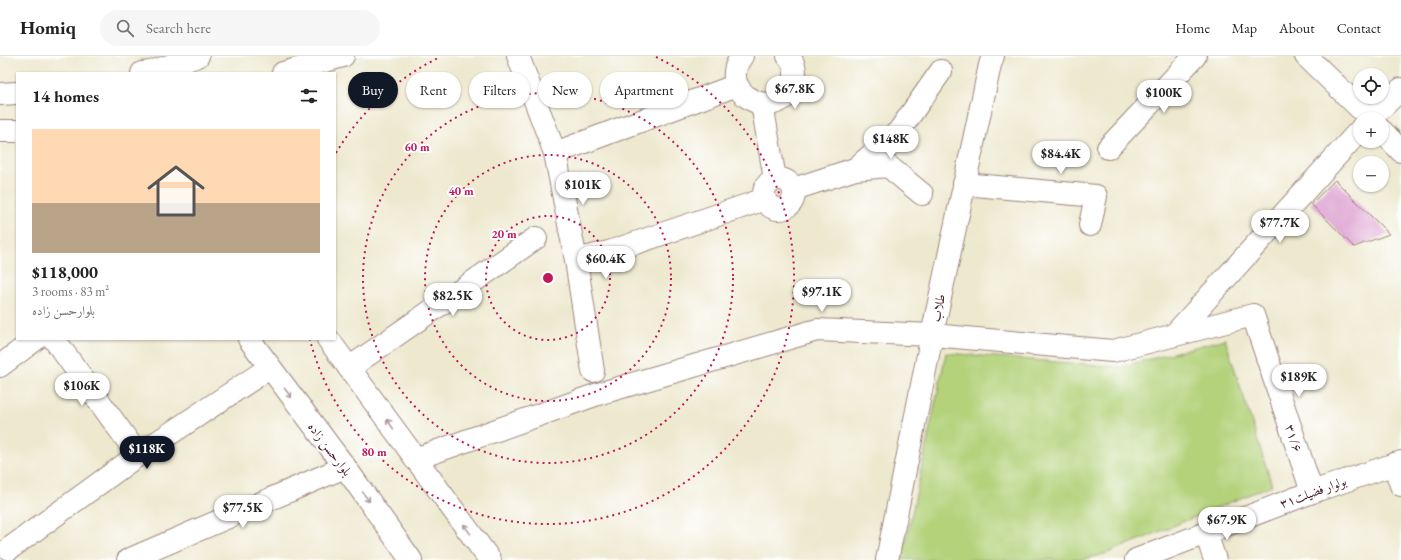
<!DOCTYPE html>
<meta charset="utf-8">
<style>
body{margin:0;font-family:"EB Garamond",Amiri,serif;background:#f6f6f6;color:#222;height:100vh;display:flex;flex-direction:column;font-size:15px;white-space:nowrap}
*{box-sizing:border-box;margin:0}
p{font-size:13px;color:#767676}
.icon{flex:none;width:22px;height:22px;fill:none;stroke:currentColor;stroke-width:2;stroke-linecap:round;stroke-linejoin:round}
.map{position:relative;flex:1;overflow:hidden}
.details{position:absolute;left:16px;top:16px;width:320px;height:268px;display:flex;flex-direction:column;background:#fff;border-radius:0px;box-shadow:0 1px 3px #0004}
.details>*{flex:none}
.guide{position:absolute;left:348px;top:16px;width:380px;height:36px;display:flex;gap:8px}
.fabs{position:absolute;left:1353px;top:12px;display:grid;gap:8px}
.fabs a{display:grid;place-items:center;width:36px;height:36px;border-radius:50%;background:#fff;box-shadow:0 1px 3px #0004;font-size:20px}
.price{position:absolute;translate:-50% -34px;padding:0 9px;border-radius:14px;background:#fff;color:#222;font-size:13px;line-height:26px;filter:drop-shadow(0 1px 2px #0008)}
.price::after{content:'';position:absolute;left:50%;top:24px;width:12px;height:9px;margin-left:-6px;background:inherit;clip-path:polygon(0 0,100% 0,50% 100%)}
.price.on{background:#111827;color:#fff}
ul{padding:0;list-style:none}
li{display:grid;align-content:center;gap:8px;height:212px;padding:0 16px}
li span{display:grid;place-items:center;height:124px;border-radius:0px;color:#555}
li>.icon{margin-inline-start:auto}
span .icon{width:72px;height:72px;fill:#fffc;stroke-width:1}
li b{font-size:17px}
h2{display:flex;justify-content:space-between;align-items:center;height:48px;padding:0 16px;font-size:17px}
.tag{padding:0 14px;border-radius:18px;background:#fff;box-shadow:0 1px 3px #0004;font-size:14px;line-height:36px}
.tag.on{background:#111827;color:#fff}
header{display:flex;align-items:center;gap:24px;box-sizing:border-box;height:56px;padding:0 20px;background:#fff;border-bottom:1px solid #e0e0e0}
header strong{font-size:19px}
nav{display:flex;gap:22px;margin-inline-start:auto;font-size:14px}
.search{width:280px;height:36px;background:#f6f6f6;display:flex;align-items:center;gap:10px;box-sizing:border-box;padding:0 14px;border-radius:22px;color:#767676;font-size:15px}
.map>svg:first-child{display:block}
.green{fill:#b3d27a;stroke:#7e7852}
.building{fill:#d996cc}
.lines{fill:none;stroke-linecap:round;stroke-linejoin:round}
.minor-casing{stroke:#9c847c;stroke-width:24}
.major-casing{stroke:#9c847c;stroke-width:24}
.minor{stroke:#fff;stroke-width:22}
.major{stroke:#fff;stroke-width:22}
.oneway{stroke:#ae9aa0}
.ring{fill:none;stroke:#c2185b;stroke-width:2;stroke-dasharray:2 4}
.labels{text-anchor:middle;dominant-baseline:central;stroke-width:4;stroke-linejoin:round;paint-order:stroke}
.street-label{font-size:13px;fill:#4a1f2b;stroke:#fff}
.centre{fill:#c2185b;stroke:#fff;stroke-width:2}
.ring-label{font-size:12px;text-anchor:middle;font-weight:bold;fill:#c2185b;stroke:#fff;stroke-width:4;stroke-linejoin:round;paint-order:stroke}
</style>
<header>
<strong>Homiq</strong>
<div class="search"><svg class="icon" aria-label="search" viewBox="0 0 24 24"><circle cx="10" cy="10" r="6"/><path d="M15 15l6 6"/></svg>Search here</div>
<nav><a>Home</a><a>Map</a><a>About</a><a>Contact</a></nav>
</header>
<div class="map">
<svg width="1401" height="504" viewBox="0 0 1401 504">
<rect width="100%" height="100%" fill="#fff"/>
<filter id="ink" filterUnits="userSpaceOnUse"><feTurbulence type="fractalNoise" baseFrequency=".025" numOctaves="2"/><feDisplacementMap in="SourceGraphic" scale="8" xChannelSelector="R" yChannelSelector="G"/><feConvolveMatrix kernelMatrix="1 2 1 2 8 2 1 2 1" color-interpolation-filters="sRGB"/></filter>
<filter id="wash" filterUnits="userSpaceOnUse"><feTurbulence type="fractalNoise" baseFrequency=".012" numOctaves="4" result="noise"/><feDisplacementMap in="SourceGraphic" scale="16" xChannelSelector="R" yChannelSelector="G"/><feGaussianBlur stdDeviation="0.9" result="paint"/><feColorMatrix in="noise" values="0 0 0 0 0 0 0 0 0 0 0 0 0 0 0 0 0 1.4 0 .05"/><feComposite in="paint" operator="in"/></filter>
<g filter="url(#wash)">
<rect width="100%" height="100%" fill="#ede8ce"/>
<path class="green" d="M1225,283L1272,429L1108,497L1082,504H902L946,297L1120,311Z"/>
<g id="blocks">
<path class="building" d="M1335,124L1389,178L1354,191L1311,148Z"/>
</g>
</g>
<g filter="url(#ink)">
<use href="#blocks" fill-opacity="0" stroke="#9c847c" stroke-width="1"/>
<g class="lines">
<g class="minor-casing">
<g id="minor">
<path d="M518,0L555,97L576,204L593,315"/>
<path d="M742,0C713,38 781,71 794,26C796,17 795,7 788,0"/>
<path d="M1306,0L1371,63"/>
<path d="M762,48L775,123"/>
<path d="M1370,63L1401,33"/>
<path d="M1382,75L1401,95"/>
<path d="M1108,92L1195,0"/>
<path d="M555,97L737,29"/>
<path d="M855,113L888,110L922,138"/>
<circle cx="779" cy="138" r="15"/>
<path d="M964,128L1096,140L1090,169"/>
<path d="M794,133L855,113L899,75L941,15"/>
<path d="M576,204L609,196L765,143"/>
<path d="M1174,279L1360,74"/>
<path d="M54,283L138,399"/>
<path d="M249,283L345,411L411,504"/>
<path d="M328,283L490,504"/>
<path d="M0,310L36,283"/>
<path d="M349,312L536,182"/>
<path d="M415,403L598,338L817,274L932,279L1113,295L1253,259L1312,436"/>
<path d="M1394,408L1401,429"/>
<path d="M1206,477L1215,504"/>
<path d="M9,493L138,399L269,312"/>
<path d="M128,504L345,411"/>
<path d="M887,504L932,279L990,9L993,0"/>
<path d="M1136,504L1312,436L1401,406"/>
</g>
</g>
<g class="major-casing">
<g id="major">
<path d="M142,17L151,16L198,0"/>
<path d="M283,17L343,0"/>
<path d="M0,38L17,37"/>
<path d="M0,75H17"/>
</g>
</g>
<use href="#minor" class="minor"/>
<use href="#major" class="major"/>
</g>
<defs><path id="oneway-shaft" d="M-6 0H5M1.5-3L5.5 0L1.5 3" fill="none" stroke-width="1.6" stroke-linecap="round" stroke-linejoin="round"/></defs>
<g class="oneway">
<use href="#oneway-shaft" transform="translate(288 337) rotate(53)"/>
<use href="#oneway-shaft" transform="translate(390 368) rotate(-126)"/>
<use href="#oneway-shaft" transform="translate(366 441) rotate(54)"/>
<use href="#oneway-shaft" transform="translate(467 473) rotate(-126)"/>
</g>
</g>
<g class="ring">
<circle cx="548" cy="222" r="62"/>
<circle cx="548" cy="222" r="123"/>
<circle cx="548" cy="222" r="185"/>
<path d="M336 97A246 246 0 0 1 440 1M656 1A246 246 0 1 1 310 284"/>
</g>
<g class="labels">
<g class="street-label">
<text transform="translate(938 252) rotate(-78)">طلاب</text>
<text transform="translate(1294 382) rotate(72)">۳۱/۶</text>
<text transform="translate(330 393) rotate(53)">بلوارحسن زاده</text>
<text transform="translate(1313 436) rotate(-20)">بولوار فضیلت۳۱</text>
</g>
</g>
<circle cx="548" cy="222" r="6" class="centre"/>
<g class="ring-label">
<text x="417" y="95">60 m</text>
<text x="461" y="139">40 m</text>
<text x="504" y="182">20 m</text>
<text x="374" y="400">80 m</text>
</g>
</svg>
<div class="fabs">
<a><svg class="icon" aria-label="locate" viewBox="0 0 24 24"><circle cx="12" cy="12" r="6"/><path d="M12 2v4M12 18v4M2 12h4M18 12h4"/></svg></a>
<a>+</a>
<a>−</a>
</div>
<b class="price" style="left:795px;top:54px">$67.8K</b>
<b class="price" style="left:1164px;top:58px">$100K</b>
<b class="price" style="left:891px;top:104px">$148K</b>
<b class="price" style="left:1061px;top:119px">$84.4K</b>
<b class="price" style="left:583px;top:150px">$101K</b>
<b class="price" style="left:1280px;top:188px">$77.7K</b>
<b class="price" style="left:606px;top:224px">$60.4K</b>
<b class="price" style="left:822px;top:257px">$97.1K</b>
<b class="price" style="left:453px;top:261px">$82.5K</b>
<b class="price" style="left:1299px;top:342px">$189K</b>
<b class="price" style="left:82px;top:351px">$106K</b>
<b class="price on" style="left:147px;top:414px">$118K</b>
<b class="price" style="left:243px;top:473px">$77.5K</b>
<b class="price" style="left:1227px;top:485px">$67.9K</b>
<div class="guide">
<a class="tag on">Buy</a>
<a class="tag">Rent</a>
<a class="tag">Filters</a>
<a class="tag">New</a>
<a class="tag">Apartment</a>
</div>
<section class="details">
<h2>14 homes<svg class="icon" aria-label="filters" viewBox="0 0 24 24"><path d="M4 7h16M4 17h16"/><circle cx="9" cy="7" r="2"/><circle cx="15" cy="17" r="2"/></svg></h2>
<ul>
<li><span style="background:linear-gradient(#ffd9b3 60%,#b9a48a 0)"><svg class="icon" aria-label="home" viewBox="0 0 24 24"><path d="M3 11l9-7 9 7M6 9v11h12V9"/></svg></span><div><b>$118,000</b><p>3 rooms · 83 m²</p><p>بلوارحسن زاده</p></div></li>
</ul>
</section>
</div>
